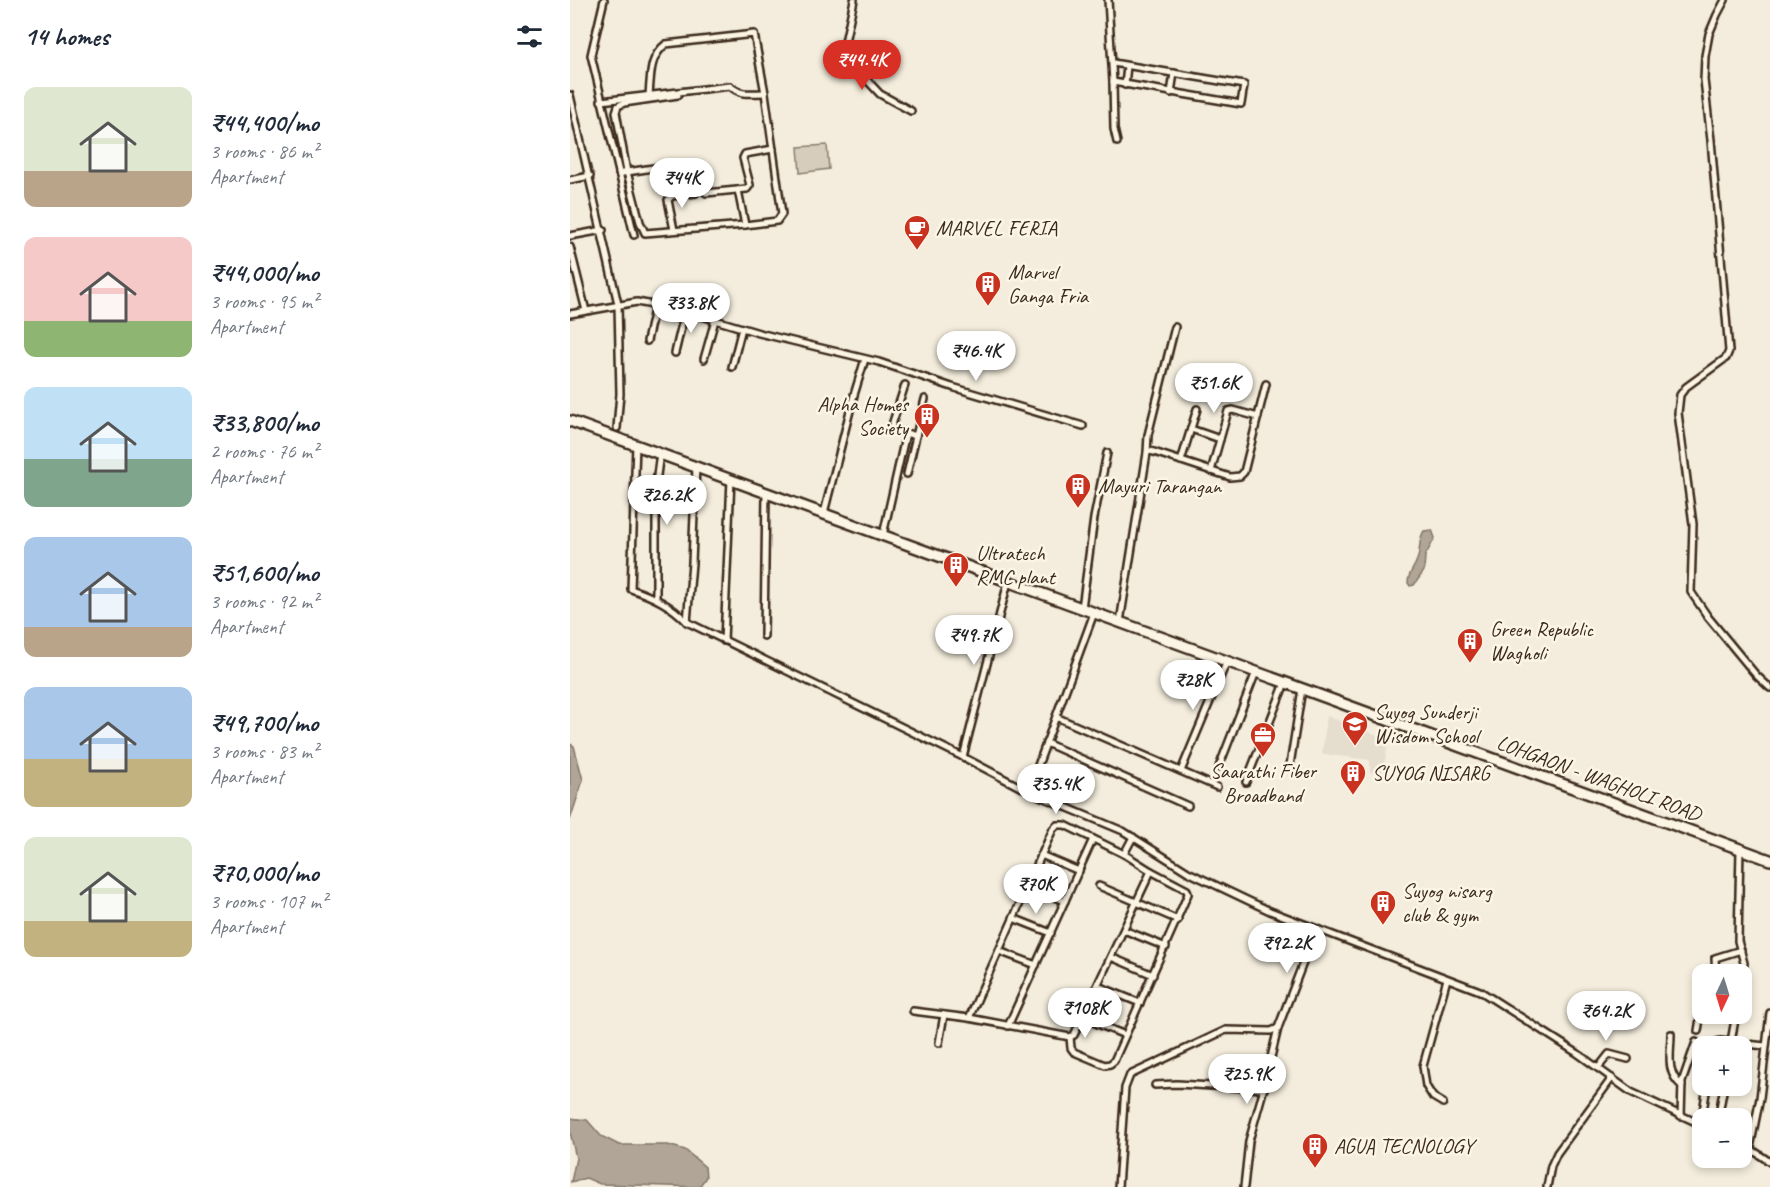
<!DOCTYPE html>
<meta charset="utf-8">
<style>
body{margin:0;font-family:Caveat,sans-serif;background:#f6f6f7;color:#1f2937;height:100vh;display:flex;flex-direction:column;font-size:22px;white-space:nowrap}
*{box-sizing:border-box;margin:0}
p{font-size:20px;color:#747a83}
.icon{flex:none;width:33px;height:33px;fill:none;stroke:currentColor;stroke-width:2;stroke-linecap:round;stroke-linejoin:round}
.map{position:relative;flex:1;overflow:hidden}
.drawer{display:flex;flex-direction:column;background:#fff;width:570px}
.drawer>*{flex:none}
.needle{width:39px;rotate:184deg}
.buttons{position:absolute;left:1122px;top:964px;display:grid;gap:12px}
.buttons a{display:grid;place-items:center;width:60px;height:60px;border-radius:12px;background:#fff;box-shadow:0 3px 9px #0003;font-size:30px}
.price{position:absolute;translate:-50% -51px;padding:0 14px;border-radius:21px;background:#fff;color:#222;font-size:20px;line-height:39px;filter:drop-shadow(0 2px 3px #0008)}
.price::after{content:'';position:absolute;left:50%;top:36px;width:18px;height:14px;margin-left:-9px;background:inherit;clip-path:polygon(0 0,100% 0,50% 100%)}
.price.active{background:#d93025;color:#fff}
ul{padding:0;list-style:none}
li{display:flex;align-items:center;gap:18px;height:150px;padding:0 24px}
li span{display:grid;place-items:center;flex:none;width:168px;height:120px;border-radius:12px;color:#555}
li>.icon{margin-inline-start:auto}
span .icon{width:72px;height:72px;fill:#fffc;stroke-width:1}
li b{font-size:26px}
h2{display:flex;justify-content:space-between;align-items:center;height:72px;padding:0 24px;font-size:26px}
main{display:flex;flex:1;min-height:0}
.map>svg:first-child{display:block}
.built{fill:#e5ddce}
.green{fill:#d6cdbd;stroke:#887c6e;stroke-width:1.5}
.water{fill:#b0a596;stroke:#817466;stroke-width:1.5}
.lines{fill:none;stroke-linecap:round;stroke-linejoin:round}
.street-casing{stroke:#3b2a1e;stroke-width:10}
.primary-casing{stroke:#3b2a1e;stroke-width:14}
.street{stroke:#fcf5e5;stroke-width:5}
.primary{stroke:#fcf5e5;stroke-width:9}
.labels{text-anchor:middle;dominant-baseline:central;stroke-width:5;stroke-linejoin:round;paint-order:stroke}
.poi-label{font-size:21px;fill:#3b2a1e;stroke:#fcf5e5;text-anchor:start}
.street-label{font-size:21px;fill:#3b2a1e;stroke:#fcf5e5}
</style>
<main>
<section class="drawer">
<h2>14 homes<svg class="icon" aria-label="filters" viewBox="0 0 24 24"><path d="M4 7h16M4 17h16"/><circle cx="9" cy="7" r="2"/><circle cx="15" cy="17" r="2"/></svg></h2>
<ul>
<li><span style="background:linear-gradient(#dfe7d0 70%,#b9a48a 0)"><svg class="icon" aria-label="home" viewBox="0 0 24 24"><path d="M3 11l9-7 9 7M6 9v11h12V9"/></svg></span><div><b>₹44,400/mo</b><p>3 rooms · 86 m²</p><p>Apartment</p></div></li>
<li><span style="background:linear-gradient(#f6c9c9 70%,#8fb573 0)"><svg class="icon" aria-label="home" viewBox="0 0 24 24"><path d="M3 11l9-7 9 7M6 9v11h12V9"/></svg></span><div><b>₹44,000/mo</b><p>3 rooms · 95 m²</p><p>Apartment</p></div></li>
<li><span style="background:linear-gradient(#bfe0f5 60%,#7fa58c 0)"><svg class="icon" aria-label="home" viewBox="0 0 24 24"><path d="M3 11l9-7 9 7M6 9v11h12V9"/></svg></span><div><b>₹33,800/mo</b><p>2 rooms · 76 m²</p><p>Apartment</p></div></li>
<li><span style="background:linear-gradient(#a9c7e8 75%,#b9a48a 0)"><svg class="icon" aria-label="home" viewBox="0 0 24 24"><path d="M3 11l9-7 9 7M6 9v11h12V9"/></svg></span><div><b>₹51,600/mo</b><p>3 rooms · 92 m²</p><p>Apartment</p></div></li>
<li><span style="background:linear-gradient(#a9c7e8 60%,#c2b280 0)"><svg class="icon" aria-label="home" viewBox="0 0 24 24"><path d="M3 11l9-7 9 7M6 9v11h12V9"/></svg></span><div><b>₹49,700/mo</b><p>3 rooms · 83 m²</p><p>Apartment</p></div></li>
<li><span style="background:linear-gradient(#dfe7d0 70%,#c2b280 0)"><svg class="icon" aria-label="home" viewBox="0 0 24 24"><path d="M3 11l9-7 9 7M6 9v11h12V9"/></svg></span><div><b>₹70,000/mo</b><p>3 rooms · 107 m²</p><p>Apartment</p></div></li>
</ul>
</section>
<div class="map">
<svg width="1200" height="1187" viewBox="0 0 1200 1187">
<rect width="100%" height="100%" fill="#f4eddd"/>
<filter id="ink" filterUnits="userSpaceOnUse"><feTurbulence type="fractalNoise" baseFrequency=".0167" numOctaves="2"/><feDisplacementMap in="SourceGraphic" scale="12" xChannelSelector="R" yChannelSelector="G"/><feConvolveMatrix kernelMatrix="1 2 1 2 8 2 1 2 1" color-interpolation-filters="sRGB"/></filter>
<g filter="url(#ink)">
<path class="built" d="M757,716L819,740L812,774L800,772V760L752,754Z"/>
<path class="green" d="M257,145L259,169L230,173L228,147Z"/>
<g class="water">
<path d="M862,530L865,538L855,556L854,571L844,585L840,586L838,583C838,573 844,569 847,560C851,551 848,539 854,531Z"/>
<path d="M0,744L4,746L13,780L0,820Z"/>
<path d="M0,1118L17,1120L31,1136L49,1145H98L115,1150L135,1167L136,1177L129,1187L30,1184L16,1178L1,1182L6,1158L0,1132Z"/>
</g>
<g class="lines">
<g class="street-casing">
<g id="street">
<path d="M34,0L21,55L64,235"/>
<path d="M284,0L275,42V54L281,63L310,94L341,111"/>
<path d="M538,0L543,82L544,129L547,142"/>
<path d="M1155,0L1147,15L1139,34L1135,56L1134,80L1141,140L1159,351L1156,358L1116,387L1110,395L1108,413L1123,524L1121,592L1138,617L1186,675L1200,688"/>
<path d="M543,63L674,85L671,104L543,82"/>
<path d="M555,85L557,66"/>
<path d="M601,93L604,73"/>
<path d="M0,95L48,304L50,394L47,428"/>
<path d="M79,95C81,75 79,57 96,44L184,34L195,93L212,214L207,221L175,225L168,190"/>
<path d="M31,101L160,86C172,96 179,93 195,93"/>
<path d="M90,167L57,172L46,112L48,106L54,103L108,95"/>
<path d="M49,174L57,172L70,222L75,233L175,225"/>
<path d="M0,180L20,176"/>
<path d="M136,193L177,189L180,185L173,158L175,154L203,149"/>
<path d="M104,230L98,200L102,196L126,193"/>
<path d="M0,236L33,230"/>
<path d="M0,247L16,311"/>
<path d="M0,314L67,302L115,311L189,333L309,362L382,387L513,426"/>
<path d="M77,341L85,305"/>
<path d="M105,353L115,311"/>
<path d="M134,359L145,320"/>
<path d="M162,367L172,328"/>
<path d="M335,385L321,428L336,433"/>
<path d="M621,429L650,439"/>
<path d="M66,444L61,589C84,597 101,605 117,622L393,757L450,787L463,791"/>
<path d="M577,453L578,435L605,327"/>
<path d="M611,461L627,409"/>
<path d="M641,471L658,411L663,410L688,417"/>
<path d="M337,474L346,436"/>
<path d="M254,513L284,395L295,359"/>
<path d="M313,535L336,433L346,436L355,399"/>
<path d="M86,598V483L90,453"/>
<path d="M512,608L524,518L537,453"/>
<path d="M524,613L463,779V791L467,795L553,831L618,872L700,911L910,991L1007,1053L1061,1092L1132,1125"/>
<path d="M117,622L122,563L126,466"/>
<path d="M550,622L577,453L580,451L584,452L660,477L670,476L674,472L696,384"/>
<path d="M194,636L196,492"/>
<path d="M154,641L161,479"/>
<path d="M486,717L647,787"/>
<path d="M476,743L618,806"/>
<path d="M393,757L438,582"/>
<path d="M720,765L732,689"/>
<path d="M649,767L686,672"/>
<path d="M611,771L657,661"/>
<path d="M676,782L715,683"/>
<path d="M1170,849L1168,941L1174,963L1172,981"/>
<path d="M554,854L563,837"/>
<path d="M471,855L509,871"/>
<path d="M529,886L608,920"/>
<path d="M457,887L495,901"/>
<path d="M443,918L481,933"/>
<path d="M554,930L596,947"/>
<path d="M429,951L466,965"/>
<path d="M541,957L583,975"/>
<path d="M1146,975L1145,958L1171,950"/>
<path d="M528,986L570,1003"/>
<path d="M343,1011L399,1018L500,1037L504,1035L581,871"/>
<path d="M399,1018L483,829L487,825H495L554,854L581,871L617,890L618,894L544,1061L540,1064L535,1065L504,1052L501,1048L500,1037"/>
<path d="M513,1018L555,1035"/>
<path d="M438,1026L523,839"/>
<path d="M1128,1031L1132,1006"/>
<path d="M1101,1034C1101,1054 1095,1072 1112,1086"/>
<path d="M369,1043L374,1015"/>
<path d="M1143,1047L1146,1042L1150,1041L1195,1046"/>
<path d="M1160,1047L1166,1014"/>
<path d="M1028,1068L1039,1054L1058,1059"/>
<path d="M585,1085L607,1084L694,1089"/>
<path d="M873,1103L863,1097L856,1086L853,1066L877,979"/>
<path d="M1111,1116L1112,1082L1126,1042"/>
<path d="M1148,1119L1154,1086"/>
<path d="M1131,1124L1137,1086"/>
<path d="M1172,1143L1200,1162"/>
<path d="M1180,1148L1190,1098L1200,1013"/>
<path d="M548,1187L555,1088L560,1075L656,1030L701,1031L708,1028"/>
<path d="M674,1187L679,1141L692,1095L708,1028L746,929"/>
<path d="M977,1187L981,1166L987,1153L1042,1078"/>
</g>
</g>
<g class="primary-casing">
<path id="primary" d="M0,421L1200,860"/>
</g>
<use href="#street" class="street"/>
<use href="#primary" class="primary"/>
</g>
</g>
<defs>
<g id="cafe-pin" transform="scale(1.35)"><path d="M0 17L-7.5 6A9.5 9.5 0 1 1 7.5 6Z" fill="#c8321e" stroke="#fcf5e5"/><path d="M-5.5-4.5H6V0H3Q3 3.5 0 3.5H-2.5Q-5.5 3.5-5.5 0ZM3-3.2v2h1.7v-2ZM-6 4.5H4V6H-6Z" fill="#fff"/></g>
<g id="building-pin" transform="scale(1.35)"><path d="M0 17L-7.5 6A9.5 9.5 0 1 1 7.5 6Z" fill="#c8321e" stroke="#fcf5e5"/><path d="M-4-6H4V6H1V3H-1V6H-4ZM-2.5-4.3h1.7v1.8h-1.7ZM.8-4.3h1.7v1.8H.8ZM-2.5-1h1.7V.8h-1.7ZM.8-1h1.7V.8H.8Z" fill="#fff"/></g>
<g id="school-pin" transform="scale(1.35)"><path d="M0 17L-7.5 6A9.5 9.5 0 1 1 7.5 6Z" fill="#c8321e" stroke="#fcf5e5"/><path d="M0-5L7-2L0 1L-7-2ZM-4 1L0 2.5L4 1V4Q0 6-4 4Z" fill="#fff"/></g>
<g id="office-pin" transform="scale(1.35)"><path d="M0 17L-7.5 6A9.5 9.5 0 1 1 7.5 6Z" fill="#c8321e" stroke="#fcf5e5"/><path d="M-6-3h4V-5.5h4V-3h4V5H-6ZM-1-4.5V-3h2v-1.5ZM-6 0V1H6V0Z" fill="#fff"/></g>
</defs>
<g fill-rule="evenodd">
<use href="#cafe-pin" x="347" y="228"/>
<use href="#building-pin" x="418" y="284"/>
<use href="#building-pin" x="357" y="416"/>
<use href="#building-pin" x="508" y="486"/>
<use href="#building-pin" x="386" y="565"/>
<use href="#building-pin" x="900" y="641"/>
<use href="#school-pin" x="785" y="724"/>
<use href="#office-pin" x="693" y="735"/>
<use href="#building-pin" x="783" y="773"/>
<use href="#building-pin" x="813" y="903"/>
<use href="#building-pin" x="745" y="1146"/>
</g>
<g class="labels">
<g class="poi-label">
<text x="366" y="228">MARVEL FERIA</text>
<text x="438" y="272">Marvel<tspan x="438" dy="24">Ganga Fria</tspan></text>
<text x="338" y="404" text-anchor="end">Alpha Homes<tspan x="338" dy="24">Society</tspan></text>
<text x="528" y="486">Mayuri Tarangan</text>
<text x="406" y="553">Ultratech<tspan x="406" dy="24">RMC plant</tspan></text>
<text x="920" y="629">Green Republic<tspan x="920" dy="24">Wagholi</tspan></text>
<text x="804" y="712">Suyog Sunderji<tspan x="804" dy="24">Wisdom School</tspan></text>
<text x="693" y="771" text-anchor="middle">Saarathi Fiber<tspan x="693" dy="24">Broadband</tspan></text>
<text x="802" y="773">SUYOG NISARG</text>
<text x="832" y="891">Suyog nisarg<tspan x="832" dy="24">club &amp; gym</tspan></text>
<text x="764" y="1146">AGUA TECNOLOGY</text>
</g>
<g class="street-label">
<text transform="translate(1029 778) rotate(20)">LOHGAON - WAGHOLI ROAD</text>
</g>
</g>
</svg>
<div class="buttons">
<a><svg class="needle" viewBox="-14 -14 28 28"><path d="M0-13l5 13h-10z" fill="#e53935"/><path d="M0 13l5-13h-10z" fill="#747a83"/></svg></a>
<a>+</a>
<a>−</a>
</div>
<b class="price active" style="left:292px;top:91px">₹44.4K</b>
<b class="price" style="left:112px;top:209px">₹44K</b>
<b class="price" style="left:121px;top:334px">₹33.8K</b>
<b class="price" style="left:406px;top:382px">₹46.4K</b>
<b class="price" style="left:644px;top:414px">₹51.6K</b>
<b class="price" style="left:97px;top:526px">₹26.2K</b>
<b class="price" style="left:404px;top:666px">₹49.7K</b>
<b class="price" style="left:623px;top:711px">₹28K</b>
<b class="price" style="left:486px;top:815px">₹35.4K</b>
<b class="price" style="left:466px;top:915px">₹70K</b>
<b class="price" style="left:717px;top:974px">₹92.2K</b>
<b class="price" style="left:515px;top:1039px">₹108K</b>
<b class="price" style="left:1036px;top:1042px">₹64.2K</b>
<b class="price" style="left:677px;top:1105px">₹25.9K</b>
</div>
</main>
